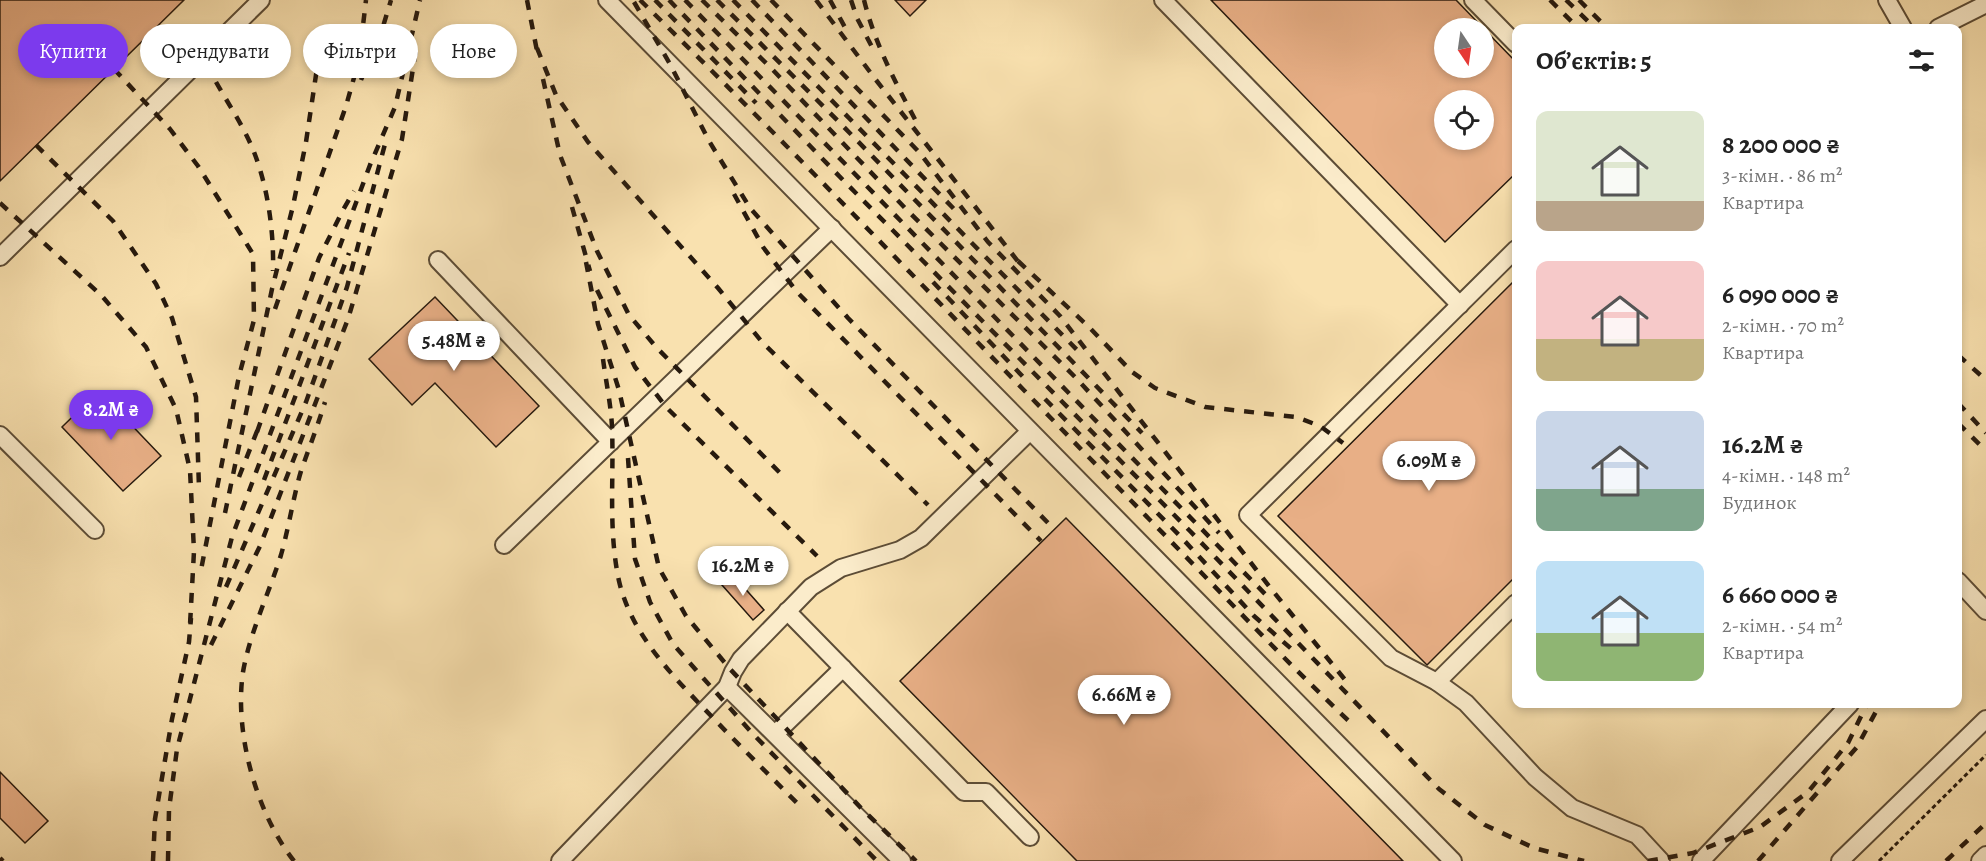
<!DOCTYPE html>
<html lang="uk">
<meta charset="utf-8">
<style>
body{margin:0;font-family:Alegreya,serif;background:#f2f2f2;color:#222;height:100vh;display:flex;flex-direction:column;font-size:22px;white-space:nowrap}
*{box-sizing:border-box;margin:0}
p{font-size:20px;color:#767676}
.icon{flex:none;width:33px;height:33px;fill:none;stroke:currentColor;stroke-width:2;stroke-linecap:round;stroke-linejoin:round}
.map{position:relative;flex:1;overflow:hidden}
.side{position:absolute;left:1512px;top:24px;width:450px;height:684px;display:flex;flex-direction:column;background:#fff;border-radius:12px;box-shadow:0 3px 9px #0003}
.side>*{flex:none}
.hud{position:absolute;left:18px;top:24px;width:570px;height:54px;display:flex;gap:12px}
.needle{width:39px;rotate:167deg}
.controls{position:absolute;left:1434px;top:18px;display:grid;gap:12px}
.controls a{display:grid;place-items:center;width:60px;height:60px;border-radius:50%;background:#fff;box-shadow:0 3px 9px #0003;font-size:30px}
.price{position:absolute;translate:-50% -51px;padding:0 14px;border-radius:21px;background:#fff;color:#222;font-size:20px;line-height:39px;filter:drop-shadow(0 2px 3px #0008)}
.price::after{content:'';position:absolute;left:50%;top:36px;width:18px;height:14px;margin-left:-9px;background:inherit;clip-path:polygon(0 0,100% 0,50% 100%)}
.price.selected{background:#7c3aed;color:#fff}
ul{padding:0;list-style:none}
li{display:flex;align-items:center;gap:18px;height:150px;padding:0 24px}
li span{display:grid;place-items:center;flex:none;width:168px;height:120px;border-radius:12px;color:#555}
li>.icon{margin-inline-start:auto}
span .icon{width:72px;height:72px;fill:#fffc;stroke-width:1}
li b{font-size:26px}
h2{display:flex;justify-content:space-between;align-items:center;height:72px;padding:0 24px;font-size:26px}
.pill{padding:0 21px;border-radius:27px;background:#fff;box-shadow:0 3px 9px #0003;font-size:21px;line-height:54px}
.pill.selected{background:#7c3aed;color:#fff}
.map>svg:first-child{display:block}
.building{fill:#e8af86;stroke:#271a0e;stroke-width:1.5;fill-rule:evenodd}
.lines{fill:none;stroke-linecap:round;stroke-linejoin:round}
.minor-casing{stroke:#5c4c36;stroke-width:20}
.path{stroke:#271a0e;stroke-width:3;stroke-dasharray:4.5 3;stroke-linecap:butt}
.minor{stroke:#fbeccb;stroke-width:16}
.rail{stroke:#271a0e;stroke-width:4.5;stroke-dasharray:10 10;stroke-linecap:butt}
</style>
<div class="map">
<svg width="1986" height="861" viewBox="0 0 1986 861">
<rect width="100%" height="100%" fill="#f9e1af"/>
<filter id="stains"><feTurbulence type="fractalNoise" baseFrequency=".00333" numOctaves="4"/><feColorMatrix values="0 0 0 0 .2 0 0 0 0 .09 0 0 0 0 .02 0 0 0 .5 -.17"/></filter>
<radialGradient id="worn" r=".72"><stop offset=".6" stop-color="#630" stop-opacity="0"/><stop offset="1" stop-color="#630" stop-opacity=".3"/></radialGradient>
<g class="building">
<polygon points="0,0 184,0 0,181"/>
<polygon points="895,0 926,0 910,16"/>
<path d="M1211,0H1456L1516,62V173L1445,242ZM1444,28H1484V68H1444ZM1444,100H1484V140H1444Z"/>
<polygon points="1516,279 1516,576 1427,665 1278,516"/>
<polygon points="435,297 539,406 496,447 435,383 412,405 369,359"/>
<polygon points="99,391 161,456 123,491 62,427"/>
<polygon points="1066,518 1403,861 1077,861 900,681"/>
<polygon points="733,575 764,610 753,620 722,585"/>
<polygon points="0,772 48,821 25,843 0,818"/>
</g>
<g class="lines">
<defs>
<g id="minor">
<polyline points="607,0 1453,861"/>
<polyline points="1163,0 1460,305"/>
<polyline points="1473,0 1516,44"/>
<polyline points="1887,0 1903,28"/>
<polyline points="1938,28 1986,4"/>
<polyline points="1516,249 1248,515 1391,658 1437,682 1466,703 1535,777 1572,808 1637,835 1661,861"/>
<polyline points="0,257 261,0"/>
<polyline points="438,260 611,442"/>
<polyline points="0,435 95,530"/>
<polyline points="504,545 832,228"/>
<polyline points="1958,581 1986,611"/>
<polyline points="787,611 964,792 986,792 1030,837"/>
<polyline points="1437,682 1516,603"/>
<polyline points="727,687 902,861"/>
<polyline points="775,734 843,668"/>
<polyline points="560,861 727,687 733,672 741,659 811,587 841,568 900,550 921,538 1030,431"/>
<polyline points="1701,861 1850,704"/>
<polyline points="1840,861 1986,719"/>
<polyline points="1980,861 1986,855"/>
</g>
</defs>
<use href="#minor" class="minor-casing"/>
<polyline class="path" points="1879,861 1986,755"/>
<use href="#minor" class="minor"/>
<g class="rail">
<polyline points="527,0 538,56"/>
<path d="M640,0C813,169 979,345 1148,518C1216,587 1282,658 1353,725"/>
<polyline points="655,0 756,103"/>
<polyline points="669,0 842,179 1190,531 1439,789 1485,825 1534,848 1584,861"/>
<polyline points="685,0 1268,597"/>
<polyline points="702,0 772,69 905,208 1076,378 1219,533"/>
<polyline points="717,0 841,124 1142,433"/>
<polyline points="733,0 1082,355"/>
<polyline points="752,0 954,209"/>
<polyline points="771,0 919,152 988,242 1060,316 1272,590 1346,681"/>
<polyline points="816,0 876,80 1020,264"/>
<polyline points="830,0 847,31"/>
<polyline points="851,0 857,18 872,47"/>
<path d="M864,0C875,44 896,84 917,123"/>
<polyline points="1550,0 1578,28"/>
<polyline points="1566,0 1595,28"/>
<polyline points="1579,0 1607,28"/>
<polyline points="634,2 670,64 709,141 750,208 848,318 1052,527"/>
<polyline points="537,48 556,95 588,142 718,288 762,342 928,505"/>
<polyline points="114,69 170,129 198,166 253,254 254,320 239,376 200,575"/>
<polyline points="543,79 560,155 597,251 629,315 656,347 784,477"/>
<polyline points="361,80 382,30 391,0"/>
<path d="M216,82C229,105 244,127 254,152C268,188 274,232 273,271"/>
<polyline points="36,145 113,221 156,284 172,318 196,397 199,488"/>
<polyline points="734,194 763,247 797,292 1041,541"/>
<polyline points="0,203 101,295 146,347 176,409 190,470 194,551 190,625"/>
<polyline points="572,207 590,271"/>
<polyline points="1018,261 1089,327 1132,372 1155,388 1205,407 1296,417 1320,426 1343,443"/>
<polyline points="586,262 598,324 619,390 659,568 686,616 730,669 861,808 916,861"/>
<polyline points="933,282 1026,380"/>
<polyline points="597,290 635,367 667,408 817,556"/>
<polyline points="275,309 346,106 359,60 366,0"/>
<polyline points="1958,355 1986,380"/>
<path d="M603,359C606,382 611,405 612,427C614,479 608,530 619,581C632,637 676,679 714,719C741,747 769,775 797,803"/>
<polyline points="1045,399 1180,536 1254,616 1296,653"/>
<polyline points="1958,403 1986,433"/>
<polyline points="1958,423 1986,451"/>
<polyline points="257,432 319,258 343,210 354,191"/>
<polyline points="628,458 635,559 650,602 673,644 752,733 877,861"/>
<polyline points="239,477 259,426"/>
<polyline points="264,480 349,253"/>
<polyline points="225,513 272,289 293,206 306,142 320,48"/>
<polyline points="226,587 306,402 347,287 385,144"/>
<polyline points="211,645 260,546 348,319 402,139 416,49"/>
<polyline points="0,858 3,861"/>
<polyline points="153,861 155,819 172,719 189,642 191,618"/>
<polyline points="168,861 169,809 177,749 232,537 370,165 395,107 420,0"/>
<path d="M294,861C256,813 234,732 243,672C250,632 269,593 281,555C289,527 293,498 301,471C309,448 318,425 325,402"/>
<polyline points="1648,861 1693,853 1760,827 1808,792 1848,743 1867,704"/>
<polyline points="1758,861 1857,747 1880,704"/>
<polyline points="1946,861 1986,823"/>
</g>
</g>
<rect width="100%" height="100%" filter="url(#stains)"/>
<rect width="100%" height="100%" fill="url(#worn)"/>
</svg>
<div class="controls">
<a><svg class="needle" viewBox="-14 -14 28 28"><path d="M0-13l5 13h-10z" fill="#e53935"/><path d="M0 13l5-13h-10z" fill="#767676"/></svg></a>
<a><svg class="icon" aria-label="locate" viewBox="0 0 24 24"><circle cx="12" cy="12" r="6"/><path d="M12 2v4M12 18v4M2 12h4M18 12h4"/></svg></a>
</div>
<b class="price" style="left:454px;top:372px">5.48M ₴</b>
<b class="price selected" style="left:111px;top:441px">8.2M ₴</b>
<b class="price" style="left:1429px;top:492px">6.09M ₴</b>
<b class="price" style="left:743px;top:597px">16.2M ₴</b>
<b class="price" style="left:1124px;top:726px">6.66M ₴</b>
<div class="hud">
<a class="pill selected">Купити</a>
<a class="pill">Орендувати</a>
<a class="pill">Фільтри</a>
<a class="pill">Нове</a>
</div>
<section class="side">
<h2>Об’єктів: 5<svg class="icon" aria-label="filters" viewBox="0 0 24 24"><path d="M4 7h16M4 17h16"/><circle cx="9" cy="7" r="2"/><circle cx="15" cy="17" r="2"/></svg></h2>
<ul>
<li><span style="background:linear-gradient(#dfe7d0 75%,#b9a48a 0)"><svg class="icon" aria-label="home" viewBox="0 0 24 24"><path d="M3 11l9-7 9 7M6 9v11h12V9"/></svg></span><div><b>8 200 000 ₴</b><p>3-кімн. · 86 m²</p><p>Квартира</p></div></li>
<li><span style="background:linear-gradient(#f6c9c9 65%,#c2b280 0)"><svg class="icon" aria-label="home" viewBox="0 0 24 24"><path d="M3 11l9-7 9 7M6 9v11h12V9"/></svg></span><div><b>6 090 000 ₴</b><p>2-кімн. · 70 m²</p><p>Квартира</p></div></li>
<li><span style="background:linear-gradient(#c9d6e8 65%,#7fa58c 0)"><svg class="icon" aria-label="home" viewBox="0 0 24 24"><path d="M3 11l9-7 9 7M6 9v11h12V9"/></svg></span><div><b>16.2M ₴</b><p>4-кімн. · 148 m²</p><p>Будинок</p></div></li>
<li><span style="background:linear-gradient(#bfe0f5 60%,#8fb573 0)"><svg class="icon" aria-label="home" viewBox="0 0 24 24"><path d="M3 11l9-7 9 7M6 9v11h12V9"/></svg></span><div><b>6 660 000 ₴</b><p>2-кімн. · 54 m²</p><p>Квартира</p></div></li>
</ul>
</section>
</div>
